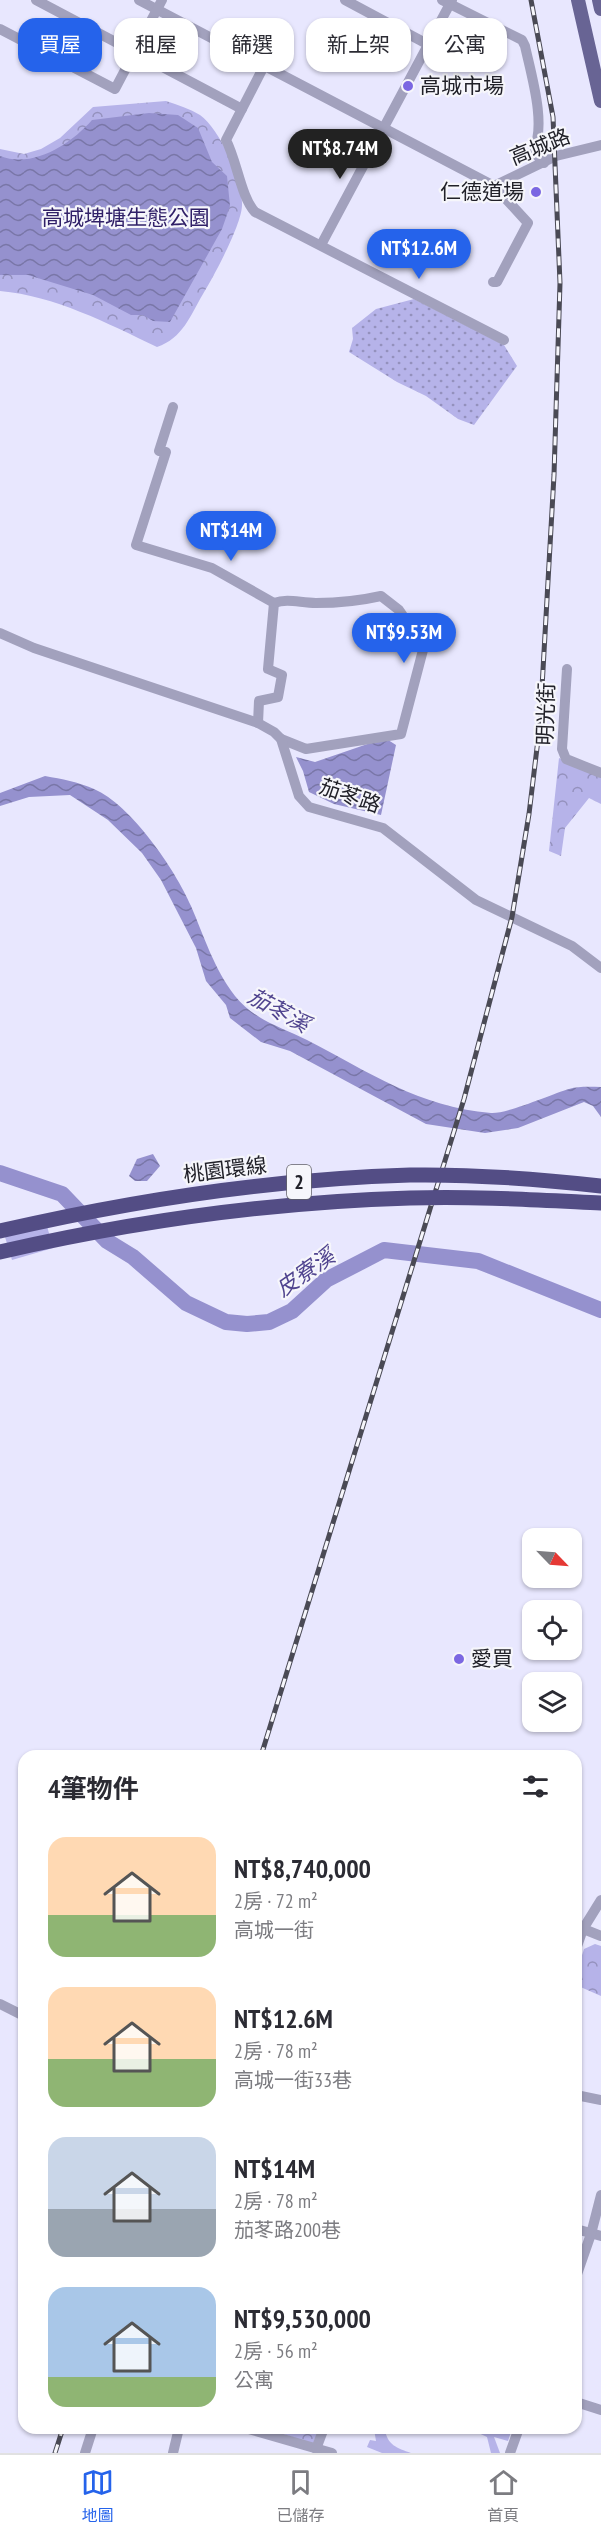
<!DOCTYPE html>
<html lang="zh-TW">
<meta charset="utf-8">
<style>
body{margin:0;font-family:"PT Sans Narrow","Noto Sans TC",sans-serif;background:#f7f7f7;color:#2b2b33;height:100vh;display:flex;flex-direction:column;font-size:22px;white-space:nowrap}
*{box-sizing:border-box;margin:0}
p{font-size:20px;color:#7c7c81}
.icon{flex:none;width:33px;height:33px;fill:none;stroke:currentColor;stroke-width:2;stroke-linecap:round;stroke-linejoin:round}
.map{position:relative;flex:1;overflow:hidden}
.details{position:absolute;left:18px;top:1750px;width:564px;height:684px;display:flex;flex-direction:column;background:#fff;border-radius:18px;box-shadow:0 2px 4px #0004}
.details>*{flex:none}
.hud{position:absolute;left:18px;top:18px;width:566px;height:54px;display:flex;gap:12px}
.needle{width:39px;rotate:115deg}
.tools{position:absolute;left:522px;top:1528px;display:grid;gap:12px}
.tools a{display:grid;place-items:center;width:60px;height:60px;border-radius:12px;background:#fff;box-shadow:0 2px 4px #0004;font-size:30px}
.price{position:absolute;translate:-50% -51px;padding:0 14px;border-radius:21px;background:#2563eb;color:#fff;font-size:20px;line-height:39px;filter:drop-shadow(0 2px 3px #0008)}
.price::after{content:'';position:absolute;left:50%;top:36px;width:18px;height:14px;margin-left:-9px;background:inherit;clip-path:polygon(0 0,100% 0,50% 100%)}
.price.on{background:#222;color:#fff}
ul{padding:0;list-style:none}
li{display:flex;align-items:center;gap:18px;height:150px;padding:0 30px}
li span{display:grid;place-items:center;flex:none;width:168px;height:120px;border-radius:18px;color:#555}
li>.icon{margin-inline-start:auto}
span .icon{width:72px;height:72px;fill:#fffc;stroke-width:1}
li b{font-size:26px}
h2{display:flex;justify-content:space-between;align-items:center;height:72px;padding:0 30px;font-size:26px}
.pill{padding:0 21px;border-radius:18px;background:#fff;box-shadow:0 2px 4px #0004;font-size:21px;line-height:54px}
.pill.on{background:#2563eb;color:#fff}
.tabs{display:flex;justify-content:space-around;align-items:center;height:84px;border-top:2px solid #e1e1e2;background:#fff;font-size:16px;color:#7c7c81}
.tabs a{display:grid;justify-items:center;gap:3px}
.tabs .on{color:#2563eb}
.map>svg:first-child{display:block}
.forest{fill:url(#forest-crowns)}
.garden{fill:url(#garden-dots)}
.pitch{fill:#b6b3e9}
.water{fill:url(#water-waves)}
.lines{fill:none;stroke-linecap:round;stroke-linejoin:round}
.river{stroke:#9591ce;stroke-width:16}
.minor{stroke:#a2a1bd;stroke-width:10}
.major{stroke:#686494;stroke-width:14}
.rail-casing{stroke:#4a4a55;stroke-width:5}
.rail{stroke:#f6f6fb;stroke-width:3;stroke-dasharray:9;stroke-linecap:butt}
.highway-bridge{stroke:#534d85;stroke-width:15}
.poi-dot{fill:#7b67e2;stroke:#f6f6fb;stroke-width:2}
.labels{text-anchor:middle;stroke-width:4.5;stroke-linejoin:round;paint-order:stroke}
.shield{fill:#f6f6fb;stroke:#616168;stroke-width:1.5}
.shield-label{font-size:20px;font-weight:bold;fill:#212129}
.poi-label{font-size:21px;fill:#212129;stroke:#f6f6fb;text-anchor:start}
.street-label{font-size:21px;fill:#212129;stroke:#f6f6fb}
.park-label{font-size:21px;fill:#302068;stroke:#f6f6fb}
.water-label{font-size:22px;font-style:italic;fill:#50448f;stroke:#f6f6fb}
</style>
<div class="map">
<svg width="601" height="2453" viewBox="0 0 601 2453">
<defs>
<pattern id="forest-crowns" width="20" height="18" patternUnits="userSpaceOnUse" patternTransform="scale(1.5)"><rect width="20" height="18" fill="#b6b3e9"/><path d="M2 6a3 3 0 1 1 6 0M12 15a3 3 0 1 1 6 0" fill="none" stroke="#9491bd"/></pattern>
<pattern id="garden-dots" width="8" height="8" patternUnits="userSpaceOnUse" patternTransform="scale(1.5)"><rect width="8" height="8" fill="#b6b3e9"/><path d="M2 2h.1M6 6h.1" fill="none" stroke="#9491bd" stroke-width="1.8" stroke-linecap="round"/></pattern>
<pattern id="water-waves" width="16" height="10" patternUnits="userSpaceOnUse" patternTransform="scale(1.5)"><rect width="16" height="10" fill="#9591ce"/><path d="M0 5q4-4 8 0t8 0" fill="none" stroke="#7976a7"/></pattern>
</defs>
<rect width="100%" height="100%" fill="#e8e7fe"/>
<g class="forest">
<path d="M166,101C178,105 190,109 200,115C220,129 243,181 242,205C242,224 214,276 203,294C190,316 183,338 157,347C107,323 55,296 0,291V149L24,154L41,149L60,138L93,107Z"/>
<polygon points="559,758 601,778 601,804 589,798 565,828 561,856 549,851"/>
<polygon points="595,1944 601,1946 601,1996 576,1985 576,1974 584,1949"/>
<polygon points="275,2429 319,2429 313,2444 274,2431"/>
</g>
<polygon class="garden" points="414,299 504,345 517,366 474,425 458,419 426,396 397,382 349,352 353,339 352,328 376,309"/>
<g class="pitch">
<polygon points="44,1215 53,1248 12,1260 2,1227"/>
<path d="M374,2429H385C387,2445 397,2448 411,2453H382L367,2447L370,2440L376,2441Z"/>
<polygon points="470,2429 502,2429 511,2432 508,2441 494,2437 500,2453 491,2453 487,2437"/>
</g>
<g class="water">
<path d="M149,113L178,115L198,128L212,162L227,176L230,206L222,229L170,322L153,321L143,315H131L93,295L28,275H0V156C33,169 71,144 92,120Z"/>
<polygon points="385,738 396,745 381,815 334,804 309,792 303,771 296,757 315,762"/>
<path d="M45,776C62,779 78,782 94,789C131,805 175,869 191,906C204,936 214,969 235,996C254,1020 281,1027 307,1040C369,1072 419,1107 491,1113C507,1114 552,1094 569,1089C579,1086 591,1087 601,1087V1117L593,1106L584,1102L518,1128L485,1133L426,1124L290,1051L261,1042L230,1018L226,1005L206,981L196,948L161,880L142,853L108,820L70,795L29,797L0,806V793Z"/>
<polygon points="153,1154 160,1166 147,1181 135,1181 129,1176 137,1159"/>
</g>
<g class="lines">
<polyline class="river" points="0,1173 62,1194 107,1241 133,1257 186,1303 226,1322 247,1324 269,1322 292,1311 326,1280 384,1250 478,1261 601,1310"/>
<g class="minor">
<polyline points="36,0 242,109"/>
<polyline points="139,0 494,186 556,156 601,145"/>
<polyline points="345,0 429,45"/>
<path d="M442,0L522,40L525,46C531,74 547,126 533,151L544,163"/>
<polyline points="0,29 115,89 162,0"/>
<path d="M264,66L226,140C237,161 241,197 255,212L504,340"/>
<polyline points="321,245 452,0"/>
<polyline points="493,282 497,282 528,223 494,186"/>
<polyline points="173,407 159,451 166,452 136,545 212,568 274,603 268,669 282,675 278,697 259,701 258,723"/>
<path d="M274,603C288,598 300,603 316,603C339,603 359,601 381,596L399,610L416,635L423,650L401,734L306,749L281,739"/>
<polyline points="0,633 34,648 258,723 274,732 281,739 299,796 309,807 383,828 476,900 572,946 601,968"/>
<polyline points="567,669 562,749 566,759 601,773"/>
<polyline points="576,1926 601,1936"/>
<polyline points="576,1949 583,1929 601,1900"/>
<polyline points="0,2004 24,2016"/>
<polyline points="576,2095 601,2100"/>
<polyline points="576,2229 601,2236"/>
<polyline points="576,2277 591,2234 601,2195"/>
<polyline points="576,2402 601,2410"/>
<polyline points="245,2428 332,2453"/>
<polyline points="316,2449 324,2428"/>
<polyline points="85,2453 93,2428"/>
<polyline points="173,2453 179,2428"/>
<polyline points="510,2453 519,2428"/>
</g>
<g class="major">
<polyline points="578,0 601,101"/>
<polyline points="599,0 601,9"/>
</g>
<defs>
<g id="rail">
<polyline points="261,1756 464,1099 512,917 529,814 540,723 554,475 560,283 553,117 531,0"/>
<polyline points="55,2453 63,2428"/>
</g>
</defs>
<use href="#rail" class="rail-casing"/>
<use href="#rail" class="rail"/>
<g class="highway-bridge">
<path d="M0,1231C134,1200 272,1179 410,1175C474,1174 538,1179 601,1186"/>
<path d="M0,1252C135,1221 271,1202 410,1198C473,1196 538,1200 601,1203"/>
</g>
</g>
<g class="poi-dot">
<circle cx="408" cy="86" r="6"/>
<circle cx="536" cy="192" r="6"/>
<circle cx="459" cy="1659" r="6"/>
</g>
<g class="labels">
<rect class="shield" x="287" y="1165" width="24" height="34" rx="4.5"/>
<g class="shield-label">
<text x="299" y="1189">2</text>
</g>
<g class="poi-label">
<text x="420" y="93">高城市場</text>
<text x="524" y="199" text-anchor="end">仁德道場</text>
<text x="471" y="1666">愛買</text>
</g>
<g class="street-label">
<text transform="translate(540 147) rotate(-22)" y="7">高城路</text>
<text transform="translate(546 714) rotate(-88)" y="7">明光街</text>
<text transform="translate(350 796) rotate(19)" y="7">茄苳路</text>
<text transform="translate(225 1170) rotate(-7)" y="7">桃園環線</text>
</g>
<g class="park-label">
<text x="126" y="225">高城埤塘生態公園</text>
</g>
<g class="water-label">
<text transform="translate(279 1010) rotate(29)" y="8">茄苳溪</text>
<text transform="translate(305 1272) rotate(-35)" y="8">皮寮溪</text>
</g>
</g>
</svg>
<div class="tools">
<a><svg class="needle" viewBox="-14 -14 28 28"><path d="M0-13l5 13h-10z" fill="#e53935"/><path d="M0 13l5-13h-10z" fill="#7c7c81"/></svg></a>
<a><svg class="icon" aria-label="locate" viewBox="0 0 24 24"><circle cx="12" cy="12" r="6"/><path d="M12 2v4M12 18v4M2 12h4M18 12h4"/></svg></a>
<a><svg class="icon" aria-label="layers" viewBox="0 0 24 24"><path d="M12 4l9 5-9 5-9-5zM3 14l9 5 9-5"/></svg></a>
</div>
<b class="price on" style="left:340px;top:180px">NT$8.74M</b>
<b class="price" style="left:419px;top:280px">NT$12.6M</b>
<b class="price" style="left:231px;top:562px">NT$14M</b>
<b class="price" style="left:404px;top:664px">NT$9.53M</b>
<div class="hud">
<a class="pill on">買屋</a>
<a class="pill">租屋</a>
<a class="pill">篩選</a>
<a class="pill">新上架</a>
<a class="pill">公寓</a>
</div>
<section class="details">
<h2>4筆物件<svg class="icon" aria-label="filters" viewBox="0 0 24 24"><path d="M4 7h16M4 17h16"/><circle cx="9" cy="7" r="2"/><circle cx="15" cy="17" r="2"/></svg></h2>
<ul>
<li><span style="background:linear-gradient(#ffd9b3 65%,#8fb573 0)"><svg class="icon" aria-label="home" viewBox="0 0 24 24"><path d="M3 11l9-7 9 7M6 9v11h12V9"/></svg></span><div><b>NT$8,740,000</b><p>2房 · 72 m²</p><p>高城一街</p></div></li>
<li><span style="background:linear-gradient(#ffd9b3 60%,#8fb573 0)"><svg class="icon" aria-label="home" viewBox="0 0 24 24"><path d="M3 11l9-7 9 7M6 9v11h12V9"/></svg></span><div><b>NT$12.6M</b><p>2房 · 78 m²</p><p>高城一街33巷</p></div></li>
<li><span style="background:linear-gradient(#c9d6e8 60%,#9aa5b1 0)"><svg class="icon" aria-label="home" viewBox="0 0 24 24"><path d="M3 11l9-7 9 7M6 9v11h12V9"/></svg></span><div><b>NT$14M</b><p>2房 · 78 m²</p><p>茄苳路200巷</p></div></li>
<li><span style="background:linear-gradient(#a9c7e8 75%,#8fb573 0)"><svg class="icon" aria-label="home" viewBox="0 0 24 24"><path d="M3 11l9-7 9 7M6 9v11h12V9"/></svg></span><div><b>NT$9,530,000</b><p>2房 · 56 m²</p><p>公寓</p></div></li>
</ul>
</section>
</div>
<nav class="tabs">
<a class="on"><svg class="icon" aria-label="map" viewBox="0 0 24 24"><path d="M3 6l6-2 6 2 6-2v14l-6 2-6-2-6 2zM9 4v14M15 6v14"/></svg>地圖</a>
<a><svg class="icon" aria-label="saved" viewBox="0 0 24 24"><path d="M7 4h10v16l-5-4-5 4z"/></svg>已儲存</a>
<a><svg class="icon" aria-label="home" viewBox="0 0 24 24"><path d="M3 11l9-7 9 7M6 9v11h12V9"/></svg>首頁</a>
</nav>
